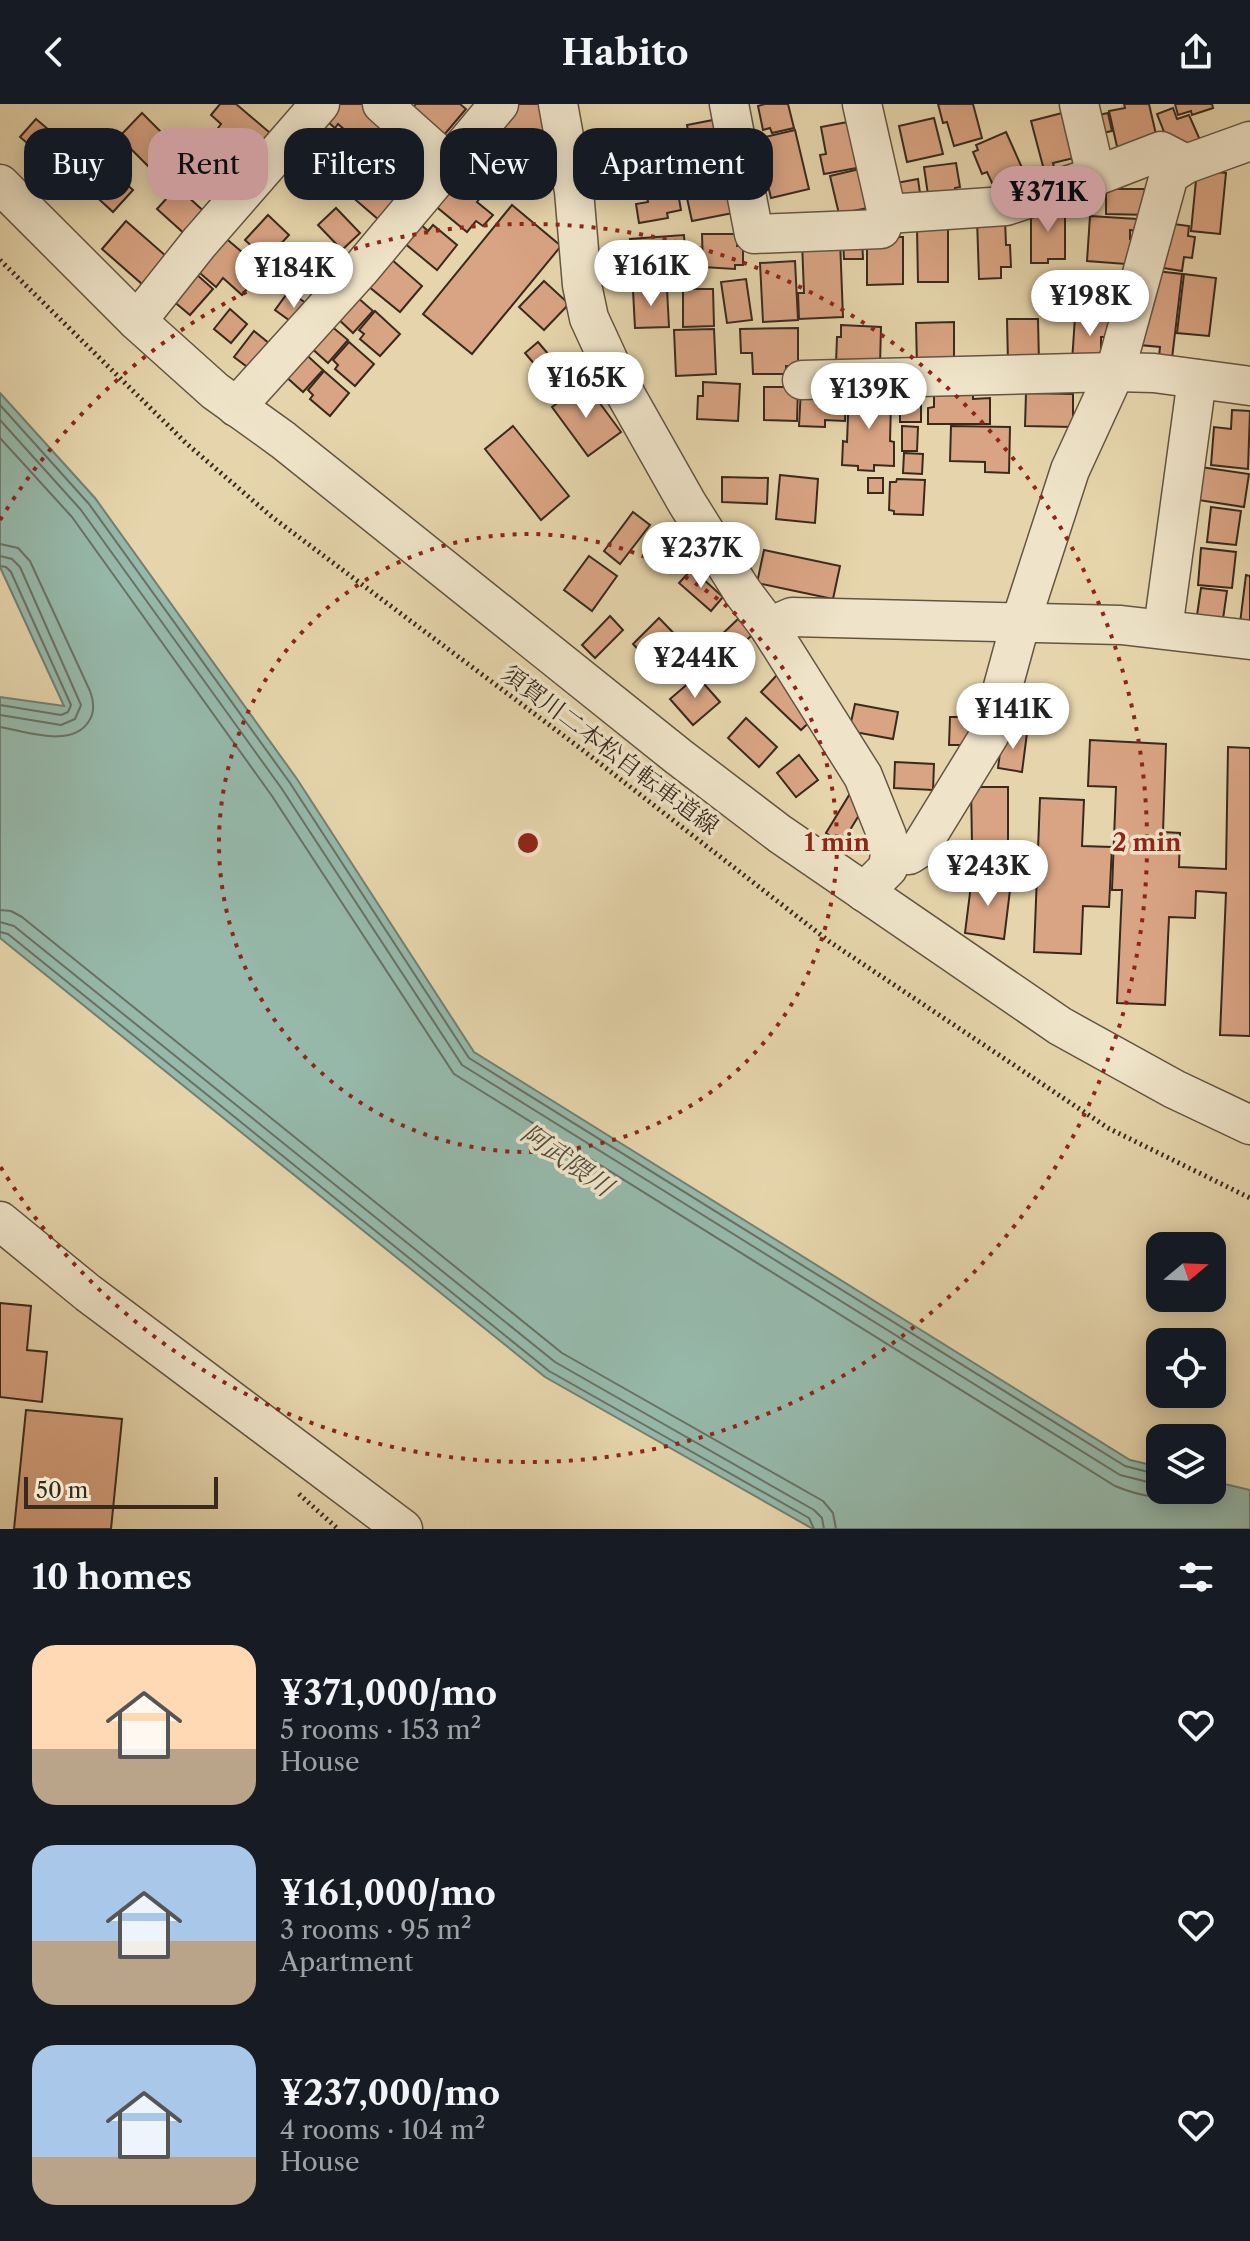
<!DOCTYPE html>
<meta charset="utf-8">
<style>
body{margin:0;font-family:"Libre Caslon Text","Noto Serif JP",serif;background:#242831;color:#f1f3f6;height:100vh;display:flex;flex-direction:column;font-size:30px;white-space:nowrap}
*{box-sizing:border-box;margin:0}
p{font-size:26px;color:#9ea1a6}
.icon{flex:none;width:44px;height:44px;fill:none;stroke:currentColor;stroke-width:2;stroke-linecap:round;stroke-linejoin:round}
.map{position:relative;height:1425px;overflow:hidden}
.details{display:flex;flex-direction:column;background:#171b24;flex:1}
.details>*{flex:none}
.top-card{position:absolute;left:24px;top:24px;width:800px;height:72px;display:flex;gap:16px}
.needle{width:52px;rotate:71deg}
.controls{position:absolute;left:1146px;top:1128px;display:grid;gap:16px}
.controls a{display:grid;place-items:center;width:80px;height:80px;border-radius:16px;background:#171b24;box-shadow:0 4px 20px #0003;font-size:40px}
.scale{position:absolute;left:24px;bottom:20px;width:194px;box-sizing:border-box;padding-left:8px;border:4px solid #392a1e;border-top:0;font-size:22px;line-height:28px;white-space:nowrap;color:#392a1e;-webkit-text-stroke:6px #efe4c9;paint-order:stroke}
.price{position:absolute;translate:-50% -68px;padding:0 18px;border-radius:28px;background:#fff;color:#222;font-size:26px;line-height:52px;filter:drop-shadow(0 2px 4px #0008)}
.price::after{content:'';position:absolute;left:50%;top:48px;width:24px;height:18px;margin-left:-12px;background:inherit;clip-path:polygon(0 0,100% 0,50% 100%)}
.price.on{background:#c59692;color:#111}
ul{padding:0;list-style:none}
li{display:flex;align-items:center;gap:24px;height:200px;padding:0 32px}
li span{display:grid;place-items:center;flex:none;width:224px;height:160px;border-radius:24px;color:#555}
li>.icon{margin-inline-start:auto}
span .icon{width:96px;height:96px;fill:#fffc;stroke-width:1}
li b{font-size:34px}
h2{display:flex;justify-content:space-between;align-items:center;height:96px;padding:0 32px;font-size:34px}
.tag{padding:0 28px;border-radius:24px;background:#171b24;box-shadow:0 4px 20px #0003;font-size:28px;line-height:72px}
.tag.on{background:#c59692;color:#111}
header{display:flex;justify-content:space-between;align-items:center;height:104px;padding:0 32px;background:#171b24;font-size:36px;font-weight:800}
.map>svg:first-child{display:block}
.water{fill:#96b9ab;stroke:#718073;stroke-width:2}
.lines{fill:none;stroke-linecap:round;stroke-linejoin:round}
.shore{stroke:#687264;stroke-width:2}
.building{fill:#d9a483;stroke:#392a1e;stroke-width:2}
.minor-casing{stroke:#645542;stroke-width:41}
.path{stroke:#392a1e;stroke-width:5;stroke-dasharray:2 4;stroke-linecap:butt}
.minor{stroke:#efe4c9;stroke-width:38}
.ring{fill:none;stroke:#8f2418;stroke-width:4;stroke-dasharray:4 8}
.labels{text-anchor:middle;stroke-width:7;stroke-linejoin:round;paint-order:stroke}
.street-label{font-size:24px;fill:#392a1e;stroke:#efe4c9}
.water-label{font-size:26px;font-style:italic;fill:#504e41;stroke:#efe4c9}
.centre{fill:#8f2418;stroke:#efe4c9;stroke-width:4}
.ring-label{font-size:24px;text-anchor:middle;font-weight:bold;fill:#8f2418;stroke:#efe4c9;stroke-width:7;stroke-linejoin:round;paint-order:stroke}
</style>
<header><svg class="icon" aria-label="back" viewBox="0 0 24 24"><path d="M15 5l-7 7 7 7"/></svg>Habito<svg class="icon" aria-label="share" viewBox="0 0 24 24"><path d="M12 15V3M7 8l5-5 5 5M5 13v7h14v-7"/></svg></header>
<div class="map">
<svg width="1250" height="1425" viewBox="0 0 1250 1425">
<rect width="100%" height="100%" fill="#e6d5ac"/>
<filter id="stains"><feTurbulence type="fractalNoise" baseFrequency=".0025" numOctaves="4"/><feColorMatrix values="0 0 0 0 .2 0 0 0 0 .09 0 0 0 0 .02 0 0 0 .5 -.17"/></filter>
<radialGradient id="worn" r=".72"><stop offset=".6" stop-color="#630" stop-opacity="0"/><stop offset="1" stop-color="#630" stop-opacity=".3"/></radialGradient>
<polygon class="water" points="0,289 95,394 297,675 474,948 1130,1356 1160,1363 1160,1386 1212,1386 1212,1377 1250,1386 1250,1425 813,1425 545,1273 0,834 0,593 64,602 0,463"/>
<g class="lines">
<g class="shore">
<polyline points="0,301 89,400 290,679 469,954 1125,1362 1160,1371"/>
<polyline points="0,316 81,406 282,685 462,961 1120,1371 1160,1381"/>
<path d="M0,334L72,413L272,692L454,970L1115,1382C1135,1390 1158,1398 1178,1386"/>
<path d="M0,440L18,444L30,457L90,587C94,598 95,608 89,617C72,645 25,627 0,623"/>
<polyline points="0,452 12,455 20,463 81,601 75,615 61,621 0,611"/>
<polyline points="0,462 6,463 11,468 71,601 68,608 61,611 0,601"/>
<polyline points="0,806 11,807 22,813 562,1249 823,1397 833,1409 836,1425"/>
<polyline points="0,818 14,822 555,1258 814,1406 822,1414 824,1425"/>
<polyline points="0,828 8,830 549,1267 809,1414 814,1425"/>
</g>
</g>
<g class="building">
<polygon points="220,0 236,0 276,34 257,56 218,24 221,20 211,11"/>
<polygon points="335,0 362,0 389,24 369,47 338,20 335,24 323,14"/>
<polygon points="416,0 460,0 466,5 444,31 412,4"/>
<polygon points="510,0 540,0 553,50 540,65 495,25"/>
<polygon points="765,0 788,0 794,24 772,29 770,24 763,26 758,2"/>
<polygon points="938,0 973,0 982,34 954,42 947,18 943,19"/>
<polygon points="1124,0 1149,0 1158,39 1118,47 1109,7 1125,4"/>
<polygon points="1175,0 1212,0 1213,4 1192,11 1191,7 1178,11"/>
<polygon points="1173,4 1177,15 1189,11 1200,36 1181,44 1177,34 1168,38 1157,10"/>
<polygon points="1070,7 1082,52 1053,59 1054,63 1044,66 1031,17"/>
<polygon points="142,9 176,43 153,67 119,33"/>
<polygon points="1108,9 1112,27 1098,30 1094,12"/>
<polygon points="934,14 943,50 907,58 899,22"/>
<polygon points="36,15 62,37 46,55 20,33"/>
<polygon points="713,16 722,60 695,65 687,21"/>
<polygon points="853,17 862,63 824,70 820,51 826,50 821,23"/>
<polygon points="314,25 323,32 328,25 339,33 309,71 290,55"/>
<polygon points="795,26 809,85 771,94 764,65 756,67 748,37"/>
<polygon points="391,27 431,62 408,89 389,73 393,68 372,49"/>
<polygon points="667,27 681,106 667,109 668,114 639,119 636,100 648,98 644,74 621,78 617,53 634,50 632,42 646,40 645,30"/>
<polygon points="1006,28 1023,66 992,79 987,68 982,70 973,48 978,46 976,41"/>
<polygon points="344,35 363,50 334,85 316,70"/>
<polygon points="496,36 528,63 509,85 477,58"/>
<polygon points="211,39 239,68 217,91 188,61"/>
<polygon points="99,55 133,86 113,108 79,77"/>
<polygon points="956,59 960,83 955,84 957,102 930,105 924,63"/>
<polygon points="868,63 877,102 839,110 830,72"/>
<polygon points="360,65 396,96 379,116 343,85"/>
<polygon points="1197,66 1226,69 1220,130 1191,127"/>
<polygon points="732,75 738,108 692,117 685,85"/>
<polygon points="918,75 922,103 900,107 896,79"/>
<polygon points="460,76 481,93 477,98 493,111 483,122 476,117 467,128 433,100 449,80 454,84"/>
<polygon points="177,83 207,110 187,132 157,105"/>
<polygon points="1106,85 1150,85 1151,111 1106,110"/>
<polygon points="512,101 561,142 472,250 423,210"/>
<polygon points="1043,103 1065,103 1065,155 1048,155 1048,159 1031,159 1031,107"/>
<polygon points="336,104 360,129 342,146 318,121"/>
<polygon points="268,111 289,131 266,156 245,136"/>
<polygon points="1090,112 1137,115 1136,127 1130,126 1130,135 1141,136 1139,161 1087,157"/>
<polygon points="977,115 1005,115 1006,141 1010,141 1011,163 1001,163 1001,174 979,175"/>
<polygon points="126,117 166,152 142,180 102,145"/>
<polygon points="418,118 428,127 433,121 457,141 437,166 403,138"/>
<polygon points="1166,119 1189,122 1188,132 1195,133 1192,154 1184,153 1182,167 1157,163"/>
<polygon points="948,122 948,178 918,178 917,123"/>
<polygon points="702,130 737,130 737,142 743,142 743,161 735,161 735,165 703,163"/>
<polygon points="222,131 263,166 242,191 223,174 216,183 194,164"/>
<polygon points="684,131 686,165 647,167 647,162 628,163 627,143 631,143 630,135"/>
<polygon points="867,133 903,133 903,180 867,181"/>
<polygon points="862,134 863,155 844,155 843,135"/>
<polygon points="840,136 843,213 799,215 798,189 804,189 802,138"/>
<polygon points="319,149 345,170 328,192 302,172"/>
<polygon points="391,155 422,182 400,208 368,182"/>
<polygon points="795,157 798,216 763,218 760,159"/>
<polygon points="1156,167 1182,170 1171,263 1158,262 1160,243 1140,241"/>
<polygon points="195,169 213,185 190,211 172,196"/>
<polygon points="1184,170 1216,174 1209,232 1177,229"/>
<polygon points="746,175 752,216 727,219 721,178"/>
<polygon points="544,177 569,200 544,226 519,203"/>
<polygon points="667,185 669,223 635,224 633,186"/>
<polygon points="683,185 713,185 714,222 683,223"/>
<polygon points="349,186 373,207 353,229 334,211"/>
<polygon points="289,187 314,205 300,224 275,206"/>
<polygon points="230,205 247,220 231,239 214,225"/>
<polygon points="375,207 400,230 380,252 360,235 364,230 359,226"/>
<polygon points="1111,212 1111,233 1101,233 1101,257 1072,258 1075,213"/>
<polygon points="1007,215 1038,215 1039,259 1008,259"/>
<polygon points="324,216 348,236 328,259 308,241"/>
<polygon points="954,218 954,262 917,262 916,219"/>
<polygon points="841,221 881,223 880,261 836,259 837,233 841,233"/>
<polygon points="798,224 798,262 786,262 786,270 753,270 752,249 741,249 740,225"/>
<polygon points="714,225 716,270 676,272 674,226"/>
<polygon points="254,227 270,240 250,265 234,253"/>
<polygon points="349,238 374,260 355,282 335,265 338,261 333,256"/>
<polygon points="538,238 560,264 547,275 525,249"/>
<polygon points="299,244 323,266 303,288 284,271"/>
<polygon points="324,267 349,289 330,312 310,295 313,291 308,286"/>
<polygon points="703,278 740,280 738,317 697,315 698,292 703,292"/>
<polygon points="585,279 621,328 588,352 552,303"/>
<polygon points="764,283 798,283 797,317 764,316"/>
<polygon points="801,285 846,287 845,317 825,316 825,323 799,322"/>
<polygon points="849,287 896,289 896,301 891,300 890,337 894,338 894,362 874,361 874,367 858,366 858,362 842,361 843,337 847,338"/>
<polygon points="1026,289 1073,290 1073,323 1025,322"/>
<polygon points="934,290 973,290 973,295 990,294 990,320 928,320 928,304 934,303"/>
<rect x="900" y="300" width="21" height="18"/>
<polygon points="1232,306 1250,307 1248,365 1211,361 1214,323 1231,325"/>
<polygon points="513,322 569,392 541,416 485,345"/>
<polygon points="902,322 918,323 917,347 902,347"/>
<polygon points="951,322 1010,323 1009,369 985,368 985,358 950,357"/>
<polygon points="904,349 923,350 922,370 903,369"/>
<polygon points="1194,362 1249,370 1244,403 1198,396"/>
<polygon points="780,371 818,375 815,419 776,415"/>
<polygon points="722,373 768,374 767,400 722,398"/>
<rect x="868" y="374" width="15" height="15"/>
<polygon points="897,375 925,376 923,411 894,410 894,407 889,406 890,378 896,378"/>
<polygon points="1211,403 1241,407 1236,441 1207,438"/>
<polygon points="633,408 650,421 620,460 604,447"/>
<polygon points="672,420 695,440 670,469 647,449"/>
<polygon points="1201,444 1236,448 1232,484 1198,481"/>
<polygon points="764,446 840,462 833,495 757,479"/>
<polygon points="589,452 617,472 592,507 564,486"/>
<polygon points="692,465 723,493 711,507 679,479"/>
<polygon points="1246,471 1250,472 1250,520 1240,519"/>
<polygon points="1201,484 1227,487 1222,522 1196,518"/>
<polygon points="610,512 623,526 595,554 582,541"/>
<polygon points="659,514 688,544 661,570 633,540"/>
<polygon points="738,515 753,530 729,553 714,538"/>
<polygon points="777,571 817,611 801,626 761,588"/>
<polygon points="697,572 720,598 693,621 670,595"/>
<polygon points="855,600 898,608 893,635 849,627"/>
<polygon points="950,613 978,613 978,641 949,641"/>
<polygon points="746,614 777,643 759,663 728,634"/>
<polygon points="1003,626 1027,629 1022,668 998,664"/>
<polygon points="1090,636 1166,640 1163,728 1180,729 1179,763 1226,765 1228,643 1250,644 1250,932 1220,931 1226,789 1196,787 1195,814 1169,813 1165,901 1117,899 1122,786 1112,786 1116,683 1088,682"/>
<polygon points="799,651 818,676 796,693 777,669"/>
<polygon points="895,658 934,660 933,686 894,684"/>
<polygon points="971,683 1008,683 1008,741 972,741"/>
<polygon points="851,688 867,698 842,739 826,729"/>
<polygon points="1040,694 1084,696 1082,742 1112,743 1109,803 1083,802 1081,850 1034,848"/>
<polygon points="972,773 1011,778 1004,835 965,829"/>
<polygon points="0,1199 31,1202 27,1246 47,1248 42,1298 0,1293"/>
<polygon points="26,1306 122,1315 111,1425 14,1425"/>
</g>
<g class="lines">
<defs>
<g id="minor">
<polyline points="382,0 449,60"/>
<polyline points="558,0 574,87 582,181 589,214 618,277 687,399 742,487 769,523 863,672 887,732 890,749 888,764 864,788"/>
<polyline points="729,0 754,130 881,125 887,110"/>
<polyline points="862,0 887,110 1006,102 1096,72 1161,47 1186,60"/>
<polyline points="1079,0 1096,72"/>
<polyline points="0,80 137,217 215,287 283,336 679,653 780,730 1060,922 1174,985 1250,1021"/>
<polyline points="137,217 199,139 320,0"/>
<polyline points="802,276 1115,268 1154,269 1250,282"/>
<polyline points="236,303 360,166 499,0"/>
<polyline points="769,523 792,513 1121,521 1250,536"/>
<polyline points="1163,525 1197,275"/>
<polyline points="890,749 909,751 920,744 990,630 1021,517 1070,366 1115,268 1169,71 1186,60 1250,37"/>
<polyline points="0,1117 88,1189 403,1425"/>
</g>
</defs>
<use href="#minor" class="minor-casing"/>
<g class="path">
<polyline points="0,156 187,340 272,413 580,644 830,838 1108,1024 1250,1094"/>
<polyline points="299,1390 338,1425"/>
</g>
<use href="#minor" class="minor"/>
</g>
<g class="ring">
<circle cx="528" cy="739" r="309"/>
<path d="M0 416A619 619 0 1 1 0 1062"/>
</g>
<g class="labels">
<g class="street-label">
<text transform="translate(610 646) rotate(37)" y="8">須賀川二本松自転車道線</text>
</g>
<g class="water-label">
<text transform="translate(567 1056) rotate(35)" y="9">阿武隈川</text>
</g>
</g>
<circle cx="528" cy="739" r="12" class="centre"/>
<g class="ring-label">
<text x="837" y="747">1 min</text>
<text x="1147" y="747">2 min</text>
</g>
<rect width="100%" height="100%" filter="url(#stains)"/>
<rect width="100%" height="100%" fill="url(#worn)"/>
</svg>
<div class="controls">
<a><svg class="needle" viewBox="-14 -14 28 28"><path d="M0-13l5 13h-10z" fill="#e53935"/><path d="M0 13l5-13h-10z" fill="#9ea1a6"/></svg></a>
<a><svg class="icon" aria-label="locate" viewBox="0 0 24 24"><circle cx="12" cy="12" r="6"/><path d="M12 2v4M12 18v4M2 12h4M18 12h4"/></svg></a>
<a><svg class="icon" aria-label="layers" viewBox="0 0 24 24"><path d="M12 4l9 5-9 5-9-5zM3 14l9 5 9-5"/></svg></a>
</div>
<div class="scale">50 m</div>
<b class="price on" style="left:1048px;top:130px">¥371K</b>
<b class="price" style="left:651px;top:204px">¥161K</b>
<b class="price" style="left:294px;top:206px">¥184K</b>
<b class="price" style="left:1090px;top:234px">¥198K</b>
<b class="price" style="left:586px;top:316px">¥165K</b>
<b class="price" style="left:869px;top:327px">¥139K</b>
<b class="price" style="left:701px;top:486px">¥237K</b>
<b class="price" style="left:695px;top:596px">¥244K</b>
<b class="price" style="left:1013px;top:647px">¥141K</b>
<b class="price" style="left:988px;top:804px">¥243K</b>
<div class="top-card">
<a class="tag">Buy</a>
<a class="tag on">Rent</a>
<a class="tag">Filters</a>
<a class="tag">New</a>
<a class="tag">Apartment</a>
</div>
</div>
<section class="details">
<h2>10 homes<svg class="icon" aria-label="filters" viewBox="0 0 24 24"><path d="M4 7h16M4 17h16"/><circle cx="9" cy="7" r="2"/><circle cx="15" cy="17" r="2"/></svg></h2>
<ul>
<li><span style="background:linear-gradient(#ffd9b3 65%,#b9a48a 0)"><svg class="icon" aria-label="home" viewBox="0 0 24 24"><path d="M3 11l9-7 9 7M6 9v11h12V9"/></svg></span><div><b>¥371,000/mo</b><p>5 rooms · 153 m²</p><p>House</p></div><svg class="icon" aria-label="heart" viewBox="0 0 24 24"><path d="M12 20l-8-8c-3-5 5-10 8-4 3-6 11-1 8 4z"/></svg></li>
<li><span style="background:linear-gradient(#a9c7e8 60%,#b9a48a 0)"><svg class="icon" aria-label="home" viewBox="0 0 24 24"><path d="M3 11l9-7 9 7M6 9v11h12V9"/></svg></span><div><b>¥161,000/mo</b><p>3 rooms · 95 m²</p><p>Apartment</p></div><svg class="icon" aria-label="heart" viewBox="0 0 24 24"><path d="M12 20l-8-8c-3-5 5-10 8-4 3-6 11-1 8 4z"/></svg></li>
<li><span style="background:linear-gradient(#a9c7e8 70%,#b9a48a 0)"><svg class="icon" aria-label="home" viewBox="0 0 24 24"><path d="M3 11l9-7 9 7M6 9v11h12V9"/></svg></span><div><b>¥237,000/mo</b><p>4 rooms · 104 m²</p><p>House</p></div><svg class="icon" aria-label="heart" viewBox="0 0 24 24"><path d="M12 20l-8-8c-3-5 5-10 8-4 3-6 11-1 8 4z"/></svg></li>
</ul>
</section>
